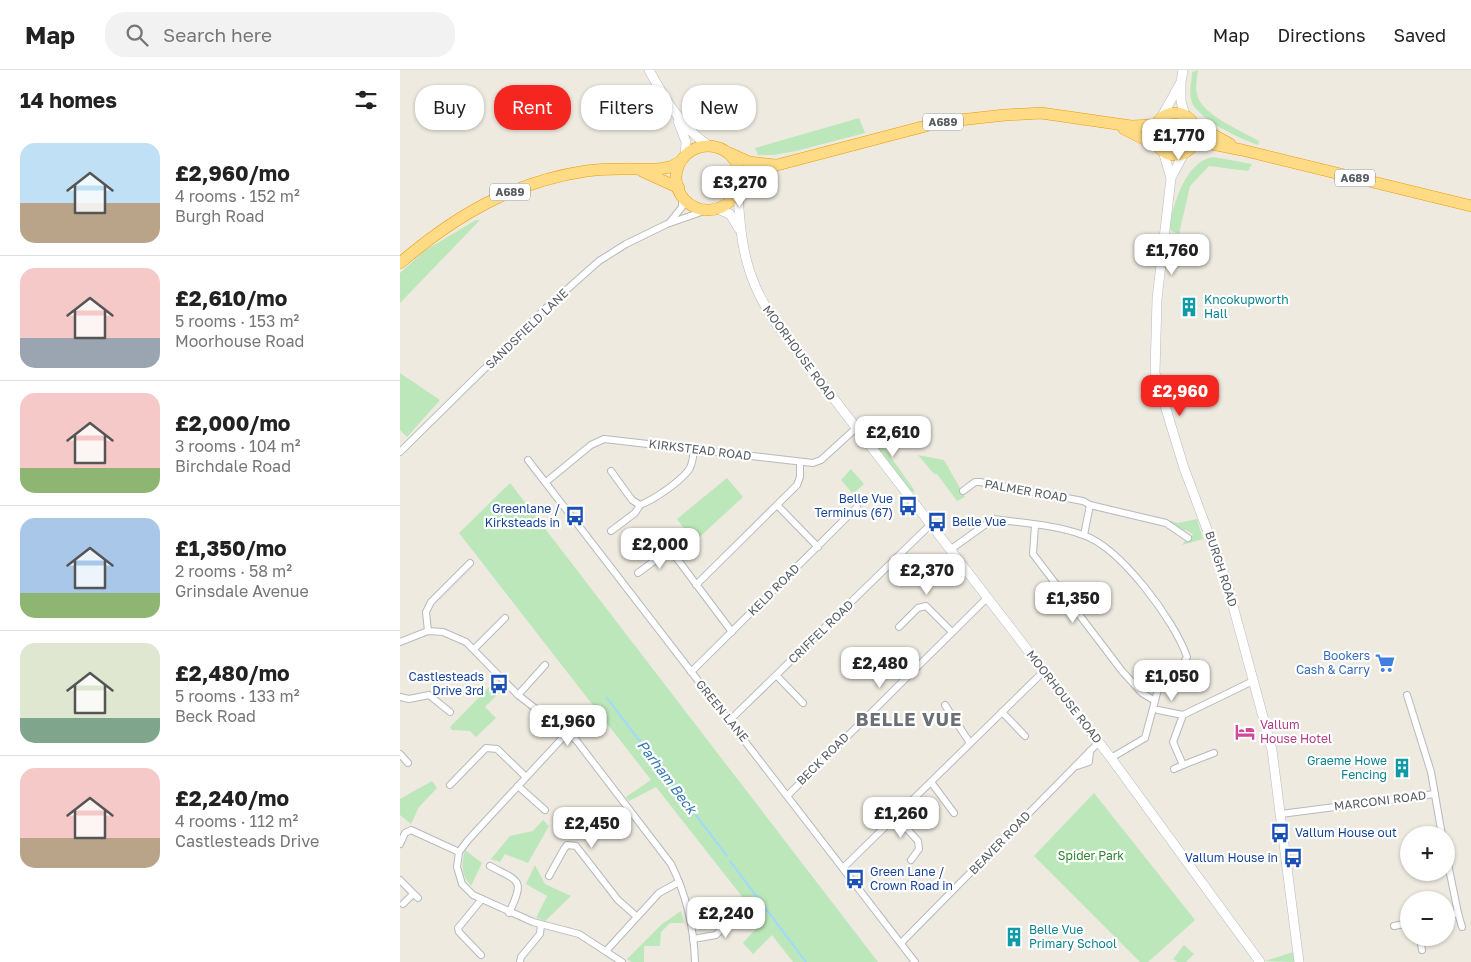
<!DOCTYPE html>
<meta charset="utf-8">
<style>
body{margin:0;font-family:"Golos Text",sans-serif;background:#f2f2f2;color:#222;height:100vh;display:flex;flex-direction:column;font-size:19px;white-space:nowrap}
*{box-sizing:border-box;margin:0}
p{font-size:16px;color:#767676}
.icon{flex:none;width:28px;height:28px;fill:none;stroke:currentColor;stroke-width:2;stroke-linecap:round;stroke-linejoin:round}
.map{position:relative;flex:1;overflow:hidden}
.panel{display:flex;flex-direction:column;background:#fff;width:400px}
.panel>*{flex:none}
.banner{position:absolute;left:15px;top:15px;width:475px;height:45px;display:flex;gap:10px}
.buttons{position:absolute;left:1000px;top:756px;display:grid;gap:10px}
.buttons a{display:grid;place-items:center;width:55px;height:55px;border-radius:50%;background:#fff;box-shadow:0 1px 4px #0004;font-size:25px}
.price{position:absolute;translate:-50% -42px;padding:0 11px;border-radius:10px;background:#fff;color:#222;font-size:16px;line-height:32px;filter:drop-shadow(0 1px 2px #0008)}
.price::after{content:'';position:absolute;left:50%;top:30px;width:15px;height:11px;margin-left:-8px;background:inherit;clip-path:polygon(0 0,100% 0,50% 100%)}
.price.selected{background:#f5261f;color:#fff}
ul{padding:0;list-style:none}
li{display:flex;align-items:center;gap:15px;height:125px;padding:0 20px}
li+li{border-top:1px solid #e0e0e0}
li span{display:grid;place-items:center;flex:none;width:140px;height:100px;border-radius:15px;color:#555}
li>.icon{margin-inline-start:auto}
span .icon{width:60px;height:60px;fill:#fffc;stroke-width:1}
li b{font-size:21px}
h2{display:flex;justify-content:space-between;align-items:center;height:60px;padding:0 20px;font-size:21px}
.pill{padding:0 18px;border-radius:20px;background:#fff;box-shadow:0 1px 4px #0004;font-size:18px;line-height:45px}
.pill.selected{background:#f5261f;color:#fff}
header{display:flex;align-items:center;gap:30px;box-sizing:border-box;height:70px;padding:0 25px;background:#fff;border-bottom:1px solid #e0e0e0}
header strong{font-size:24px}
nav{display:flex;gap:28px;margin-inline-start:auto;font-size:18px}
.search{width:350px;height:45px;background:#f2f2f2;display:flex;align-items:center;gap:12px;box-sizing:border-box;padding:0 18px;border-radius:20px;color:#767676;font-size:19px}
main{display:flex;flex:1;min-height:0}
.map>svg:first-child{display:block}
.green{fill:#bce7ba}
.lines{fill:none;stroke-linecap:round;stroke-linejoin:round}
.stream{stroke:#9fd9ff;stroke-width:2}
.street-casing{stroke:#b6b9be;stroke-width:8}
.secondary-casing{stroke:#b6bbc1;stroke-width:10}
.highway-casing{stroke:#e90;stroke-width:12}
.street{stroke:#fff;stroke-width:6}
.secondary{stroke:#fff;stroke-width:9}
.highway{stroke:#ffdb86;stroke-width:11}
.labels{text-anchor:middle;stroke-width:4.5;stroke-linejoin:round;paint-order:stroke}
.shield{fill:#fff;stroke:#8b8e92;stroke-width:1}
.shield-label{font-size:11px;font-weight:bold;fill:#595e63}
.culture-label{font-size:12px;fill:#0d838f;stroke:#fff;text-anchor:start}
.street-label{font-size:12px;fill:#595e63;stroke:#fff}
.transit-label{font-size:12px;fill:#164399;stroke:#fff;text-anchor:end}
.shop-label{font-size:12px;fill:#366cbe;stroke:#fff;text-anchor:end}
.hotel-label{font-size:12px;fill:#b23c85;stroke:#fff;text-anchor:start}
.park-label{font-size:12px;fill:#2e852e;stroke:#fff}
.water-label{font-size:14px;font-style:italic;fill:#357ab8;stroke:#fff}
.district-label{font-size:18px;font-weight:bold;letter-spacing:1px;fill:#6a7075;stroke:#fff}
</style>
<header>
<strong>Map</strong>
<div class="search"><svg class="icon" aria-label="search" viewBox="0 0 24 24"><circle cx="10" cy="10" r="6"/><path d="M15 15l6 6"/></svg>Search here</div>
<nav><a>Map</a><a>Directions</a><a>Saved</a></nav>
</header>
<main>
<section class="panel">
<h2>14 homes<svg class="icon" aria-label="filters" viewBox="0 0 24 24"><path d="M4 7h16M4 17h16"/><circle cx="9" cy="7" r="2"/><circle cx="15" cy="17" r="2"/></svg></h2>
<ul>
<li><span style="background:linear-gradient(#bfe0f5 60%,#b9a48a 0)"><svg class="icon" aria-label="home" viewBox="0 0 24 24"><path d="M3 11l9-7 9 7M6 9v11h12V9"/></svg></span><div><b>£2,960/mo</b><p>4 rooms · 152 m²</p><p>Burgh Road</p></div></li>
<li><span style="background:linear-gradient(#f6c9c9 70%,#9aa5b1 0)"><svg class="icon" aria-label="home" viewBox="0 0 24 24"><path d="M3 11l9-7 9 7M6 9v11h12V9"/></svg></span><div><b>£2,610/mo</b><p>5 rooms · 153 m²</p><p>Moorhouse Road</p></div></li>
<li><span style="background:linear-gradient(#f6c9c9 75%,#8fb573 0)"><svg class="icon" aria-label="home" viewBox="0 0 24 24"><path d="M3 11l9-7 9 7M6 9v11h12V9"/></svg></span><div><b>£2,000/mo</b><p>3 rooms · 104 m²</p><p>Birchdale Road</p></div></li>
<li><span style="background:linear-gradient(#a9c7e8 75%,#8fb573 0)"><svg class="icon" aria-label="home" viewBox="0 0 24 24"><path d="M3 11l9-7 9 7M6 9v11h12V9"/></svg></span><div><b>£1,350/mo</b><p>2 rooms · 58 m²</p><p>Grinsdale Avenue</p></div></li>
<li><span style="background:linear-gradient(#dfe7d0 75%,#7fa58c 0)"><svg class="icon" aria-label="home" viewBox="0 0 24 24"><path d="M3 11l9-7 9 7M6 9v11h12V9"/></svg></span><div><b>£2,480/mo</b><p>5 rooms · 133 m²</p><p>Beck Road</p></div></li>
<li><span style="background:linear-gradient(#f6c9c9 70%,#b9a48a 0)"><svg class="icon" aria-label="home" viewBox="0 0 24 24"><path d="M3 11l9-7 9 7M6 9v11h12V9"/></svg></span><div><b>£2,240/mo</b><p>4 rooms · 112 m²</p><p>Castlesteads Drive</p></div></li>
</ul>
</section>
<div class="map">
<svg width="1071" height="892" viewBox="0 0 1071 892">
<rect width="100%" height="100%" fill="#eeeae0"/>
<g class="green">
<path d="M798,0C797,8 795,17 797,24C800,44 842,61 859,71L858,75C841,69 794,48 791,29C789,21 792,10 792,2Z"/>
<polygon points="459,48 465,63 396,81 374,85 358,85 355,78"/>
<path d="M813,87L852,94L848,101L809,96L790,116L779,164L772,161L769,157C774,133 785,92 813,87Z"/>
<polygon points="76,150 80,150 0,233 0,203 24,181"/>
<polygon points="0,303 40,330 7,367 0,360"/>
<polygon points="473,375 482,375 515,421 513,422 506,419"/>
<polygon points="518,385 544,390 565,427 557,431 537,404 534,404"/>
<polygon points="451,399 464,414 453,424 441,410"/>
<polygon points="327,408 343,427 294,472 277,449"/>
<polygon points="110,413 478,892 393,892 372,865 353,884 343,873 362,852 256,717 229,731 226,727 251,710 59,463"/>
<polygon points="797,449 803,469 782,475 786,470 788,472 793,464 786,460 781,461 770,453 771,451 778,453"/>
<polygon points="95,611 103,619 85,637 96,648 76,667 70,661 52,660 50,657"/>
<polygon points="32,711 37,718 19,737 11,754 0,745 0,729"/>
<polygon points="694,723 795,850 748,892 740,892 634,786"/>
<polygon points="143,750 149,756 128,793 105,784 100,792 91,789 110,766 133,761"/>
<path d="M65,780L82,793L71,816C61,805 61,794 65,780Z"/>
<polygon points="135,795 145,814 171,826 145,851 136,848 147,826 126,814"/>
<polygon points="281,841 284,853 270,853 261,862 260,876 244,876 244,892 232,892 227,889 262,854"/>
<polygon points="784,875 794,884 786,892 777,892 773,889"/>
<polygon points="893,882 894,892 865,891"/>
</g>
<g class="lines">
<g class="stream">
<polyline points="207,628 327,786"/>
<polyline points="330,791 406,892"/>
</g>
<defs>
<g id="street">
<polyline points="270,152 282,137 282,126"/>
<polyline points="0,382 146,238 199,191 226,174 267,154 310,139"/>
<polyline points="128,390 515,892"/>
<path d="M211,401L232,430L240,435C255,429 278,413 288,401C293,395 293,386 294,379"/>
<polyline points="146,412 191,375 204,369 413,393 421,390 455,359"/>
<polyline points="563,421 575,412 580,412 683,431 690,435 684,465"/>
<polyline points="377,435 418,477"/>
<polyline points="690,435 766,453 788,468"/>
<polyline points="635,455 633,484 722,601 742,623 755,631"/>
<polyline points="211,461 235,443 240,435"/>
<polyline points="260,466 332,562"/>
<path d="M550,480L593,449C622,453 656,455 683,465C720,477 775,551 787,587L783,594L760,612L745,668L711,688"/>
<polyline points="238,503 269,480"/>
<polyline points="296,515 397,415 400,407 400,393"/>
<polyline points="499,557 518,538 526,536 552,562"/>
<polyline points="28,561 26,542 31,532 70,493"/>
<path d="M0,572L28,561L43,562L66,572L118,625L176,670L271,794C286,824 294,859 295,892"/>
<polyline points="74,579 105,548"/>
<polyline points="291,602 457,437"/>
<polyline points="377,606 403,633"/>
<polyline points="118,625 145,595"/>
<polyline points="1007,625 1031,702 1042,765"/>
<polyline points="0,627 9,629 29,625 50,642"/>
<polyline points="545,635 570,673"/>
<polyline points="758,640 783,645"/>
<polyline points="602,642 625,666"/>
<polyline points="330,650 530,455"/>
<polyline points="168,662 68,770 59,782 57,797 62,814 73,825 133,852 179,864 222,892"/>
<polyline points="814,683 783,695 773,672 783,645 853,611"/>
<polyline points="0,684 8,693"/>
<polyline points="677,696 689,692 690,681"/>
<polyline points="774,699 783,695"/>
<polyline points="531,712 554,743"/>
<polyline points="50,715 86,678 97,679 126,707"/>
<polyline points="118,716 145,740"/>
<polyline points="388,725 587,528"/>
<polyline points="881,744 1035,724"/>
<polyline points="496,747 518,771 519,779 511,790"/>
<polyline points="0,774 5,763 11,760 59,782"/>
<polyline points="1046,784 1058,843 1046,846"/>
<path d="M90,796C120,812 125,809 109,843"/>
<polyline points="443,798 644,601"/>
<polyline points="149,806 164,779 167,775 176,776 218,830 236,846"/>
<polyline points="0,810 18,828"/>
<polyline points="3,834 13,824"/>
<polyline points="1058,843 1062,857"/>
<polyline points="994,856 1009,853"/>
<polyline points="1020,868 1022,880"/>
<polyline points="293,869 316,865 342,837"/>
<polyline points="501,873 698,673"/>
<polyline points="206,881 259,823 279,812"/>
<polyline points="81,885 59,862 58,858 82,829"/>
<polyline points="120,892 121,887 140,864 141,855"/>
</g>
<g id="secondary">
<path d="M249,0C265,29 281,57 309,76"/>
<polyline points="781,14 781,31 785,46"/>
<polyline points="761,48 781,12 783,0"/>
<polyline points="278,51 286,72 285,86"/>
<polyline points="763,81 771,108 757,229 755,303 784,398 826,510 872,680 899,892"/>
<polyline points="771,108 784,83"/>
<path d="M338,120C340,174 346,210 377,255L711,688L860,892"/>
<polyline points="315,138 330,144 339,159"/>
</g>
<g id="highway">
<circle cx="775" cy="64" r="21"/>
<polyline points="792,53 830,74"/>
<polyline points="724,59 758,76"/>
<polyline points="792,75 807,73 842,80 1071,136"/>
<circle cx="308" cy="108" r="32"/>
<polyline points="329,83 349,92 375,95"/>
<polyline points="242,101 279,118"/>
<polyline points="340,113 353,104 377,95 541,52 605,45 641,43 731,56 756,55"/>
<path d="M0,193C56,145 113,112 186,101C210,97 235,100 259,99L270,97L280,92"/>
</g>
</defs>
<use href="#street" class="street-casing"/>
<use href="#secondary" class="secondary-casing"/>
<use href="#highway" class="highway-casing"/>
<use href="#street" class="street"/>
<use href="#secondary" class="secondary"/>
<use href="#highway" class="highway"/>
</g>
<defs>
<symbol id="building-bare" viewBox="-9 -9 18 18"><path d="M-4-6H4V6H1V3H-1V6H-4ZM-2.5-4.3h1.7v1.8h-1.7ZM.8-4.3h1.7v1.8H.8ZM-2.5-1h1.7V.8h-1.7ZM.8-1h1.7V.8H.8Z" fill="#0f9aa8" stroke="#fff" stroke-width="2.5" paint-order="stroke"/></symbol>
<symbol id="bus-bare" viewBox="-9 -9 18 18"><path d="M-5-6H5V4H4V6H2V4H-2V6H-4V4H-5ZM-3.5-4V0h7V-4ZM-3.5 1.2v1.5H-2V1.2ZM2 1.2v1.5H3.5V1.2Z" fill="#1a4fb4" stroke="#fff" stroke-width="2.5" paint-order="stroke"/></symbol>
<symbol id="supermarket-bare" viewBox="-9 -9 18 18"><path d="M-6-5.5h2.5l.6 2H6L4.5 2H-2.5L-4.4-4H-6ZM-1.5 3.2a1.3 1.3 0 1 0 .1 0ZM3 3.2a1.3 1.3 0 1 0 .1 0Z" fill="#3f7fe0" stroke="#fff" stroke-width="2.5" paint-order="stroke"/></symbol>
<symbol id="hotel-bare" viewBox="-9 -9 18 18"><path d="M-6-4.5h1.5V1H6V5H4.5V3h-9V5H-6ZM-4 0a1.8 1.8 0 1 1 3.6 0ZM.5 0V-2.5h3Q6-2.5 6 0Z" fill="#d1479c" stroke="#fff" stroke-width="2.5" paint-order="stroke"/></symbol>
</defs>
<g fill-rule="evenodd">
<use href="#building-bare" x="775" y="223" width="28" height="28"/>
<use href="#bus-bare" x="494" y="422" width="28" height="28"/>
<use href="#bus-bare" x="161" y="432" width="28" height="28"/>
<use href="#bus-bare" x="523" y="438" width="28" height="28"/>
<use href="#supermarket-bare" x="971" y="579" width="28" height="28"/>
<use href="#bus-bare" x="85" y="600" width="28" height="28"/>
<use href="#hotel-bare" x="831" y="648" width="28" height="28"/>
<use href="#building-bare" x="988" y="684" width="28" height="28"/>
<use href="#bus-bare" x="866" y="749" width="28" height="28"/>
<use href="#bus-bare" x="879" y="774" width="28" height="28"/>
<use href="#bus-bare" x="441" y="795" width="28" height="28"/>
<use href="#building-bare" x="600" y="853" width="28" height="28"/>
</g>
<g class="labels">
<g class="shield">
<rect x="523" y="43.5" width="40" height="17" rx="4"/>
<rect x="935" y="99.5" width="40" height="17" rx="4"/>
<rect x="90" y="113.5" width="40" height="17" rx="4"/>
</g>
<g class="shield-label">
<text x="543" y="56">A689</text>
<text x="955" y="112">A689</text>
<text x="110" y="126">A689</text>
</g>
<g class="culture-label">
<text x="804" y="234">Kncokupworth<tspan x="804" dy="14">Hall</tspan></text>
<text x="987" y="695" text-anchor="end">Graeme Howe<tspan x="987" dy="14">Fencing</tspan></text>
<text x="629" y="864">Belle Vue<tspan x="629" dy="14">Primary School</tspan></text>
</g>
<g class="street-label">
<text transform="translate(127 259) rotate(-44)" y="4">SANDSFIELD LANE</text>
<text transform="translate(399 283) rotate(54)" y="4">MOORHOUSE ROAD</text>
<text transform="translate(300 380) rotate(7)" y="4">KIRKSTEAD ROAD</text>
<text transform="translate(626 421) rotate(10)" y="4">PALMER ROAD</text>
<text transform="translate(821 499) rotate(72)" y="4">BURGH ROAD</text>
<text transform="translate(374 520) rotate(-45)" y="4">KELD ROAD</text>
<text transform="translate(421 562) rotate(-44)" y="4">CRIFFEL ROAD</text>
<text transform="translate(664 627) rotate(52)" y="4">MOORHOUSE ROAD</text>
<text transform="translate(322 641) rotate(51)" y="4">GREEN LANE</text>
<text transform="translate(423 689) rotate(-45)" y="4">BECK ROAD</text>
<text transform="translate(980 731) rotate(-7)" y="4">MARCONI ROAD</text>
<text transform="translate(600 773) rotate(-46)" y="4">BEAVER ROAD</text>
</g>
<g class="transit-label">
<text x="493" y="433">Belle Vue<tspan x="493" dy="14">Terminus (67)</tspan></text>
<text x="160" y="443">Greenlane /<tspan x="160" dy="14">Kirksteads in</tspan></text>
<text x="552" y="456" text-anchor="start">Belle Vue</text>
<text x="84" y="611">Castlesteads<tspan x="84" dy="14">Drive 3rd</tspan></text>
<text x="895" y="767" text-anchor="start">Vallum House out</text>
<text x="878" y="792">Vallum House in</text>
<text x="470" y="806" text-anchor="start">Green Lane /<tspan x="470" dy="14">Crown Road in</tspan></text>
</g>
<g class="shop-label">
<text x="970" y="590">Bookers<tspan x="970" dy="14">Cash &amp; Carry</tspan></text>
</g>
<g class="hotel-label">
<text x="860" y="659">Vallum<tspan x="860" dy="14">House Hotel</tspan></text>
</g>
<g class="park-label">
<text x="691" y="790">Spider Park</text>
</g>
<g class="water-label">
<text transform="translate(267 707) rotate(53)" y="5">Parham Beck</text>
</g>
<g class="district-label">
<text x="509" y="656">BELLE VUE</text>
</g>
</g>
</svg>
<div class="buttons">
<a>+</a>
<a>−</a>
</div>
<b class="price" style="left:779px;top:91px">£1,770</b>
<b class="price" style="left:340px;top:138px">£3,270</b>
<b class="price" style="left:772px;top:206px">£1,760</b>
<b class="price selected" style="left:780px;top:347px">£2,960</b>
<b class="price" style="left:493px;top:388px">£2,610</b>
<b class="price" style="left:260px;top:500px">£2,000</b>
<b class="price" style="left:527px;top:526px">£2,370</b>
<b class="price" style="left:673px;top:554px">£1,350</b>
<b class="price" style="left:480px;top:619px">£2,480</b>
<b class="price" style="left:772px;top:632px">£1,050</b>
<b class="price" style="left:168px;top:677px">£1,960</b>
<b class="price" style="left:501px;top:769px">£1,260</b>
<b class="price" style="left:192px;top:779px">£2,450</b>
<b class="price" style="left:326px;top:869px">£2,240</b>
<div class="banner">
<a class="pill">Buy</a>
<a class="pill selected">Rent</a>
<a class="pill">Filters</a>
<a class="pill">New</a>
</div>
</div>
</main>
